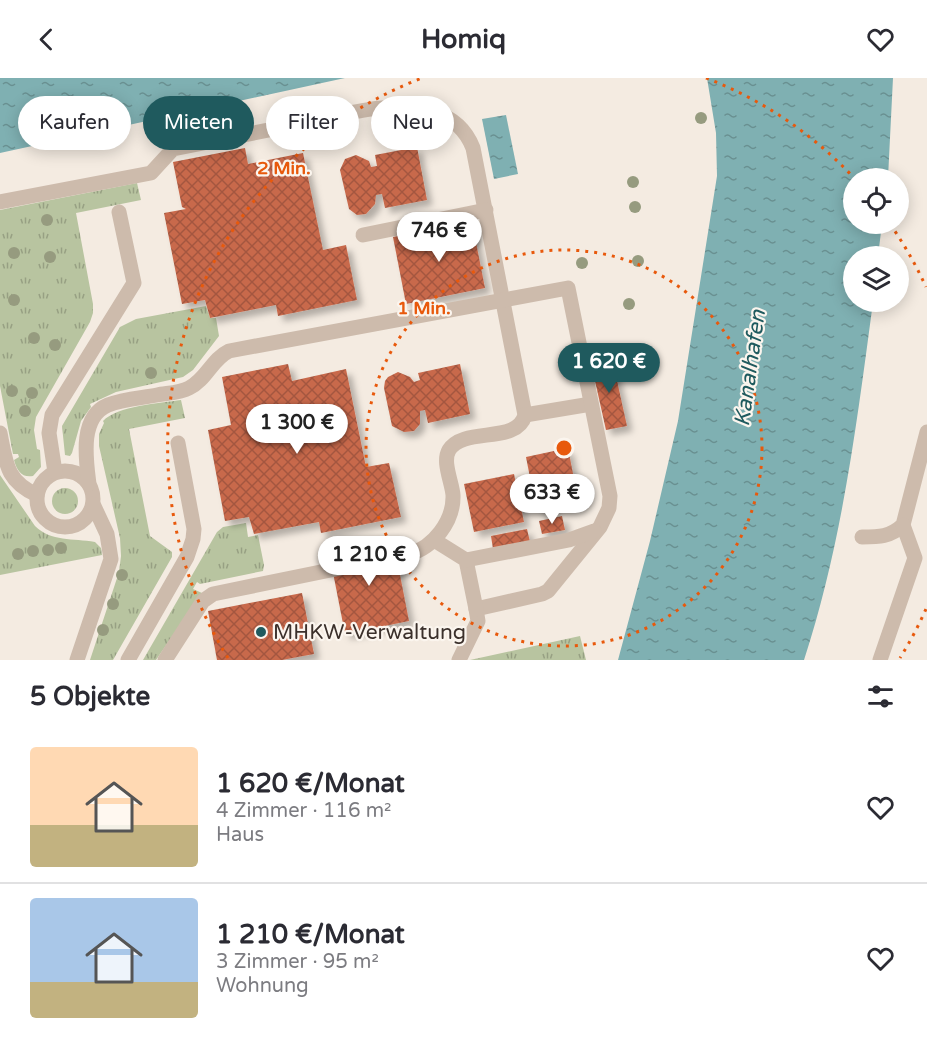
<!DOCTYPE html>
<html lang="de">
<meta charset="utf-8">
<style>
body{margin:0;font-family:"Varela Round",sans-serif;background:#f2f2f3;color:#2b2b33;height:100vh;display:flex;flex-direction:column;font-size:22px;white-space:nowrap}
*{box-sizing:border-box;margin:0}
p{font-size:20px;color:#7c7c81}
.icon{flex:none;width:33px;height:33px;fill:none;stroke:currentColor;stroke-width:2;stroke-linecap:round;stroke-linejoin:round}
.map{position:relative;height:582px;overflow:hidden}
.details{display:flex;flex-direction:column;background:#fff;flex:1}
.details>*{flex:none}
.banner{position:absolute;left:18px;top:18px;width:600px;height:54px;display:flex;gap:12px}
.buttons{position:absolute;left:843px;top:90px;display:grid;gap:12px}
.buttons a{display:grid;place-items:center;width:66px;height:66px;border-radius:50%;background:#fff;box-shadow:0 3px 15px #0003;font-size:30px}
.price{position:absolute;translate:-50% -51px;padding:0 14px;border-radius:21px;background:#fff;color:#222;font-size:20px;line-height:39px;filter:drop-shadow(0 2px 3px #0008)}
.price::after{content:'';position:absolute;left:50%;top:36px;width:18px;height:14px;margin-left:-9px;background:inherit;clip-path:polygon(0 0,100% 0,50% 100%)}
.price.selected{background:#1f5a5e;color:#fff}
ul{padding:0;list-style:none}
li{display:flex;align-items:center;gap:18px;height:150px;padding:0 30px}
li+li{border-top:2px solid #e1e1e2}
li span{display:grid;place-items:center;flex:none;width:168px;height:120px;border-radius:6px;color:#555}
li>.icon{margin-inline-start:auto}
span .icon{width:72px;height:72px;fill:#fffc;stroke-width:1}
li b{font-size:26px}
h2{display:flex;justify-content:space-between;align-items:center;height:72px;padding:0 30px;font-size:26px}
.chip{padding:0 21px;border-radius:27px;background:#fff;box-shadow:0 3px 15px #0003;font-size:21px;line-height:54px}
.chip.selected{background:#1f5a5e;color:#fff}
header{display:flex;justify-content:space-between;align-items:center;height:78px;padding:0 30px;background:#fff;font-size:27px;font-weight:700}
.map>svg:first-child{display:block}
.grass{fill:url(#grass-tufts)}
.water{fill:url(#water-ripples)}
.building{fill:url(#building-cross-hatch);filter:url(#shadow)}
.lines{fill:none;stroke-linecap:round;stroke-linejoin:round}
.minor{stroke:#cdbbac;stroke-width:15}
.tree{fill:#969b7f}
.ring{fill:none;stroke:#e8590c;stroke-width:3;stroke-dasharray:3 6}
.poi-dot{fill:#1f5a5e;stroke:#fbf5ee;stroke-width:2}
.labels{text-anchor:middle;stroke-width:4.5;stroke-linejoin:round;paint-order:stroke}
.poi-label{font-size:21px;fill:#3b302b;stroke:#fbf5ee;text-anchor:start}
.water-label{font-size:22px;font-style:italic;fill:#1f5a5e;stroke:#fbf5ee}
.centre{fill:#e8590c;stroke:#fbf5ee;stroke-width:3}
.ring-label{font-size:18px;text-anchor:middle;font-weight:bold;fill:#e8590c;stroke:#fbf5ee;stroke-width:4.5;stroke-linejoin:round;paint-order:stroke}
</style>
<header><svg class="icon" aria-label="back" viewBox="0 0 24 24"><path d="M15 5l-7 7 7 7"/></svg>Homiq<svg class="icon" aria-label="heart" viewBox="0 0 24 24"><path d="M12 20l-8-8c-3-5 5-10 8-4 3-6 11-1 8 4z"/></svg></header>
<div class="map">
<svg width="927" height="582" viewBox="0 0 927 582">
<defs>
<pattern id="grass-tufts" width="24" height="20" patternUnits="userSpaceOnUse" patternTransform="scale(1.5)"><rect width="24" height="20" fill="#b8c4a0"/><path d="M3 7l-1-3M5 7V3M7 7l1-3M15 17l-1-3M17 17v-4M19 17l1-3" fill="none" stroke="#97a083"/></pattern>
<pattern id="water-ripples" width="26" height="14" patternUnits="userSpaceOnUse" patternTransform="scale(1.5)"><rect width="26" height="14" fill="#7fb0b2"/><path d="M2 4q2-2 4 0t4 0M15 11q2-2 4 0t4 0" fill="none" stroke="#699091"/></pattern>
<pattern id="building-cross-hatch" width="8" height="8" patternUnits="userSpaceOnUse" patternTransform="scale(1.5)"><rect width="8" height="8" fill="#c8694b"/><path d="M0 0l8 8M0 8l8-8" fill="none" stroke="#a4573f"/></pattern>
<filter id="shadow"><feDropShadow dx="5.5" dy="5.5" stdDeviation="3" flood-color="#0004"/></filter>
</defs>
<rect width="100%" height="100%" fill="#f4ebe1"/>
<g class="grass">
<path d="M137,105L141,122L76,135L93,226V235L90,244L36,339L34,352L37,371L40,372L41,389L33,398C22,400 17,393 14,382L19,379L18,376H13L0,308V132Z"/>
<polygon points="206,228 210,240 216,240 219,258 193,292 183,299 116,314 90,326 91,329 81,343 72,375 70,378 65,377 62,348 120,249 136,241"/>
<path d="M181,322L185,340L129,351L150,458L172,474V479L113,582H90L119,494L121,478L120,460L99,368V356L104,345L103,343C117,328 160,325 181,322Z"/>
<path d="M0,397L35,448C51,464 73,460 95,464L101,470L102,477L0,497Z"/>
<circle cx="65" cy="423" r="13"/>
<polygon points="246,445 248,459 258,457 264,487 263,493 200,506 197,504 193,511 202,515 156,582 143,582 217,454 223,449"/>
<polygon points="580,558 586,582 470,582"/>
</g>
<g class="water">
<polygon points="0,0 345,0 0,75"/>
<path d="M707,0H893L888,100H854V146H882L878,178H854V224H873C857,344 842,466 804,582H618L650,463L678,343L717,98L716,55Z"/>
<polygon points="506,37 518,96 494,101 482,41"/>
</g>
<g class="building">
<polygon points="417,69 427,122 385,130 382,116 376,117 375,126 366,136 357,137 349,131 340,92 345,81 356,77 369,83 371,89 377,88 375,77"/>
<polygon points="245,70 248,86 303,75 323,172 346,167 357,222 278,238 276,227 210,240 205,222 182,226 164,135 186,131 182,129 173,84"/>
<polygon points="472,144 485,210 406,226 393,159"/>
<polygon points="612,280 627,348 606,352 591,285"/>
<polygon points="288,286 292,303 346,291 366,389 389,385 401,439 321,455 319,444 254,456 249,439 225,443 208,352 231,347 222,299"/>
<polygon points="460,286 470,336 428,345 425,332 420,333 420,346 414,353 404,354 392,348 384,310 385,303 388,299 398,294 410,299 414,304 420,302 418,295"/>
<polygon points="568,370 578,421 536,430 526,379"/>
<polygon points="514,396 524,444 474,454 464,406"/>
<polygon points="562,438 565,452 542,456 539,443"/>
<polygon points="527,451 530,464 493,471 491,458"/>
<polygon points="393,461 409,543 345,556 329,474"/>
<polygon points="302,515 314,576 282,582 217,582 208,533"/>
</g>
<g class="lines">
<g class="minor">
<path d="M0,124L151,95L173,71C215,63 257,54 299,46C343,37 390,21 434,34C453,40 466,52 473,70L525,337C517,367 464,348 449,372C442,384 452,404 453,417C454,443 433,470 409,476L213,516L203,523L165,582"/>
<polyline points="363,157 486,132"/>
<polyline points="525,337 591,326"/>
<path d="M0,355C6,385 6,403 37,417"/>
<circle cx="65" cy="421" r="28"/>
<polyline points="55,394 49,355 52,337 134,205 119,134"/>
<path d="M89,406C86,382 79,339 108,327C123,321 141,320 157,317C167,315 180,315 189,310C206,302 212,281 229,273L568,210L610,418L609,430L600,449L548,513L542,516L476,531L478,543L459,582"/>
<path d="M862,459C879,459 890,459 903,447L927,354"/>
<polyline points="434,462 466,482 476,531"/>
<polyline points="466,482 569,462 594,453"/>
<polyline points="77,582 111,481 107,456 93,426"/>
<polyline points="128,582 187,479 193,461 194,451 178,365"/>
<polyline points="880,582 915,480 903,447"/>
</g>
</g>
<g class="tree">
<circle cx="701" cy="40" r="6"/>
<circle cx="633" cy="104" r="6"/>
<circle cx="635" cy="129" r="6"/>
<circle cx="47" cy="142" r="6"/>
<circle cx="14" cy="175" r="6"/>
<circle cx="50" cy="179" r="6"/>
<circle cx="638" cy="183" r="6"/>
<circle cx="582" cy="185" r="6"/>
<circle cx="14" cy="222" r="6"/>
<circle cx="629" cy="226" r="6"/>
<circle cx="34" cy="260" r="6"/>
<circle cx="55" cy="267" r="6"/>
<circle cx="151" cy="295" r="6"/>
<circle cx="12" cy="313" r="6"/>
<circle cx="32" cy="315" r="6"/>
<circle cx="25" cy="333" r="6"/>
<circle cx="61" cy="470" r="6"/>
<circle cx="48" cy="472" r="6"/>
<circle cx="33" cy="473" r="6"/>
<circle cx="18" cy="476" r="6"/>
<circle cx="122" cy="497" r="6"/>
<circle cx="113" cy="526" r="6"/>
<circle cx="103" cy="552" r="6"/>
</g>
<g class="ring">
<circle cx="564" cy="370" r="198"/>
<path d="M926 531A396 396 0 0 1 900 580M228 580A396 396 0 0 1 422 0M706 0A396 396 0 0 1 854 100M890 146A396 396 0 0 1 926 209"/>
</g>
<circle class="poi-dot" cx="261" cy="554" r="6"/>
<g class="labels">
<g class="poi-label">
<text x="273" y="561">MHKW-Verwaltung</text>
</g>
<g class="water-label">
<text transform="translate(749 290) rotate(-82)" y="8">Kanalhafen</text>
</g>
</g>
<circle cx="564" cy="370" r="9" class="centre"/>
<g class="ring-label">
<text x="284" y="96">2 Min.</text>
<text x="424" y="236">1 Min.</text>
</g>
</svg>
<div class="buttons">
<a><svg class="icon" aria-label="locate" viewBox="0 0 24 24"><circle cx="12" cy="12" r="6"/><path d="M12 2v4M12 18v4M2 12h4M18 12h4"/></svg></a>
<a><svg class="icon" aria-label="layers" viewBox="0 0 24 24"><path d="M12 4l9 5-9 5-9-5zM3 14l9 5 9-5"/></svg></a>
</div>
<b class="price" style="left:439px;top:185px">746 €</b>
<b class="price selected" style="left:609px;top:316px">1 620 €</b>
<b class="price" style="left:297px;top:377px">1 300 €</b>
<b class="price" style="left:552px;top:447px">633 €</b>
<b class="price" style="left:369px;top:509px">1 210 €</b>
<div class="banner">
<a class="chip">Kaufen</a>
<a class="chip selected">Mieten</a>
<a class="chip">Filter</a>
<a class="chip">Neu</a>
</div>
</div>
<section class="details">
<h2>5 Objekte<svg class="icon" aria-label="filters" viewBox="0 0 24 24"><path d="M4 7h16M4 17h16"/><circle cx="9" cy="7" r="2"/><circle cx="15" cy="17" r="2"/></svg></h2>
<ul>
<li><span style="background:linear-gradient(#ffd9b3 65%,#c2b280 0)"><svg class="icon" aria-label="home" viewBox="0 0 24 24"><path d="M3 11l9-7 9 7M6 9v11h12V9"/></svg></span><div><b>1 620 €/Monat</b><p>4 Zimmer · 116 m²</p><p>Haus</p></div><svg class="icon" aria-label="heart" viewBox="0 0 24 24"><path d="M12 20l-8-8c-3-5 5-10 8-4 3-6 11-1 8 4z"/></svg></li>
<li><span style="background:linear-gradient(#a9c7e8 70%,#c2b280 0)"><svg class="icon" aria-label="home" viewBox="0 0 24 24"><path d="M3 11l9-7 9 7M6 9v11h12V9"/></svg></span><div><b>1 210 €/Monat</b><p>3 Zimmer · 95 m²</p><p>Wohnung</p></div><svg class="icon" aria-label="heart" viewBox="0 0 24 24"><path d="M12 20l-8-8c-3-5 5-10 8-4 3-6 11-1 8 4z"/></svg></li>
</ul>
</section>
